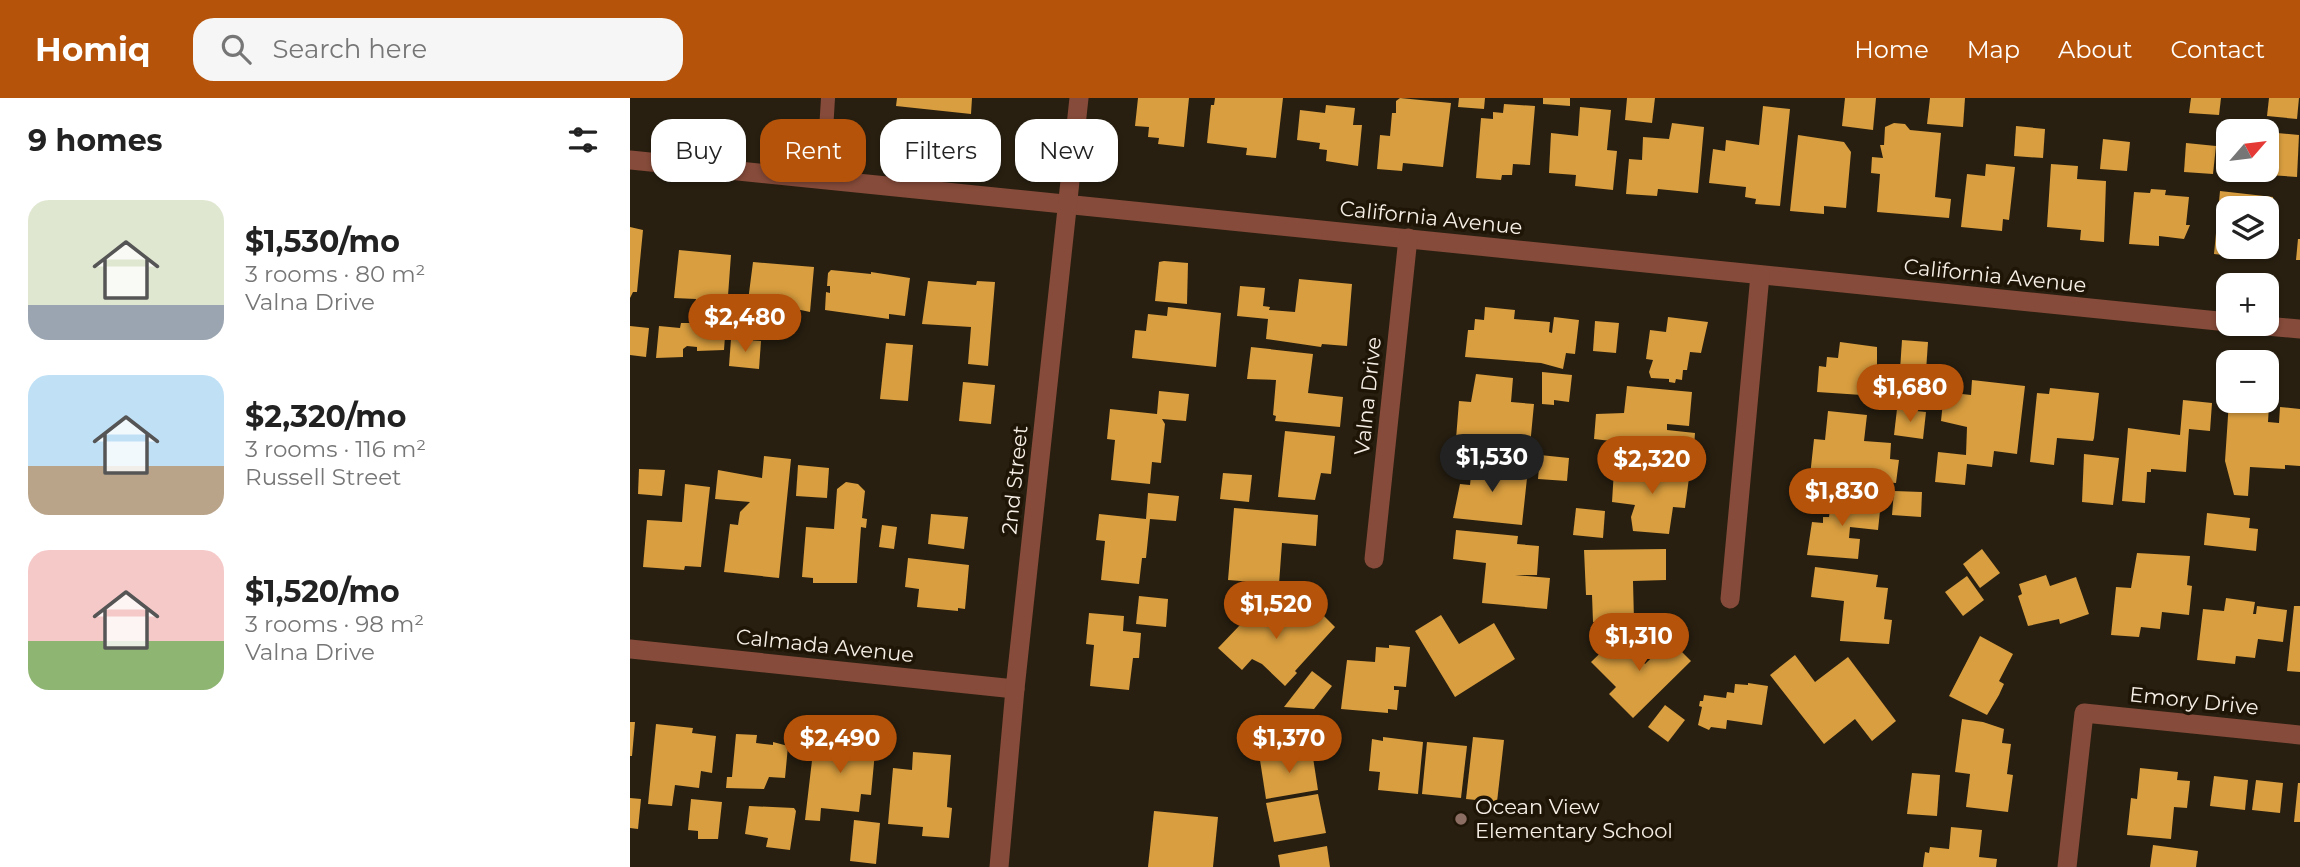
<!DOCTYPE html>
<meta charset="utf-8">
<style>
body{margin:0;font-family:Montserrat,sans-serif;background:#f6f6f6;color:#222;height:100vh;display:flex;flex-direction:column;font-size:26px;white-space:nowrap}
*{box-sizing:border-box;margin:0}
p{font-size:23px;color:#767676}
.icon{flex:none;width:38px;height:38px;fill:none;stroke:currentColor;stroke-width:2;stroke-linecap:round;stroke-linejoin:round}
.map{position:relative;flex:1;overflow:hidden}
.details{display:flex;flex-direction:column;background:#fff;width:630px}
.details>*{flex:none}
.guide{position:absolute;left:21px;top:21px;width:665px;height:63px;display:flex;gap:14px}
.needle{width:46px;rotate:62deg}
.tools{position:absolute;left:1586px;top:21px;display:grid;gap:14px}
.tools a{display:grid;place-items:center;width:63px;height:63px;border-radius:14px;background:#fff;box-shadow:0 2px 5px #0004;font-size:35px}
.price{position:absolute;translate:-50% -60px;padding:0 16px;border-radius:24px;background:#b45309;color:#fff;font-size:23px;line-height:46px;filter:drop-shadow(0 2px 4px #0008)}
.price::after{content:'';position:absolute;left:50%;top:42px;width:21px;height:16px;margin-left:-10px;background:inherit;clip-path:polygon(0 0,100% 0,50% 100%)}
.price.selected{background:#222;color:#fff}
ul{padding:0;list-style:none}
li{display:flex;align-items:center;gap:21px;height:175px;padding:0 28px}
li span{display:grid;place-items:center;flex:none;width:196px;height:140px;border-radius:21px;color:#555}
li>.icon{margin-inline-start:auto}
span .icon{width:84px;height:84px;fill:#fffc;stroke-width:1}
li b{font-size:30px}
h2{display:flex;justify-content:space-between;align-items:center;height:84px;padding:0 28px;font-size:30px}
.tag{padding:0 24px;border-radius:21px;background:#fff;box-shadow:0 2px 5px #0004;font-size:24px;line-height:63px}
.tag.selected{background:#b45309;color:#fff}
header{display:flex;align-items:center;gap:42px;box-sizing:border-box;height:98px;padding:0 35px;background:#b45309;color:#fff}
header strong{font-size:33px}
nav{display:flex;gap:38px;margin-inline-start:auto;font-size:24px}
.search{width:490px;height:63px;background:#f6f6f6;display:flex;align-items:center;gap:18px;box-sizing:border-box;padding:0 24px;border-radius:21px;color:#767676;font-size:26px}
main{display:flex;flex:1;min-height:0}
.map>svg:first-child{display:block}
.building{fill:#d99e3f}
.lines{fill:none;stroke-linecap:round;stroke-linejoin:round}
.service{stroke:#864b3a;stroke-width:14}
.minor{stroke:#864b3a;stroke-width:19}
.education-dot{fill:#8d6e63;stroke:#1f1507;stroke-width:2.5}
.labels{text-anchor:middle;stroke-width:7;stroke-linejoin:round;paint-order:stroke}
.street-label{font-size:21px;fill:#f6efe6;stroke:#1f1507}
.poi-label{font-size:21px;fill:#f6efe6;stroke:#1f1507;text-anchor:start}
</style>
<header>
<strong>Homiq</strong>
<div class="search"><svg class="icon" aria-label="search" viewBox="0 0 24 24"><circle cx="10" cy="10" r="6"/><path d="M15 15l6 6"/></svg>Search here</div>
<nav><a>Home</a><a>Map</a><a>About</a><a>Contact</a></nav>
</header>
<main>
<section class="details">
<h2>9 homes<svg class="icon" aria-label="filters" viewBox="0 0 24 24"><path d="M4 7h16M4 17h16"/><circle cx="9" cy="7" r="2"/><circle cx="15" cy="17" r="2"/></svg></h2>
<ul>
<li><span style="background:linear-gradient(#dfe7d0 75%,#9aa5b1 0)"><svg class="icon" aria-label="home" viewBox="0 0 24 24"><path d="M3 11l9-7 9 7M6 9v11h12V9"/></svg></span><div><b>$1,530/mo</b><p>3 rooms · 80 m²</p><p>Valna Drive</p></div></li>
<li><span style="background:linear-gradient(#bfe0f5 65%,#b9a48a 0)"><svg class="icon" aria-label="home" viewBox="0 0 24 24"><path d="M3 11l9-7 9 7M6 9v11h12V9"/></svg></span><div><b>$2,320/mo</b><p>3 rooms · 116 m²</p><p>Russell Street</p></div></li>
<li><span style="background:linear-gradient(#f6c9c9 65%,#8fb573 0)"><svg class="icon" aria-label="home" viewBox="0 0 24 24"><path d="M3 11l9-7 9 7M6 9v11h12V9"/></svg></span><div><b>$1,520/mo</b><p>3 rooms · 98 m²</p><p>Valna Drive</p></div></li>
</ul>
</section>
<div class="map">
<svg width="1670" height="769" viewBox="0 0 1670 769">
<rect width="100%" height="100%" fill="#281f10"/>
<g class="building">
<polygon points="267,0 342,0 341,16 266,8"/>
<polygon points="508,0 559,0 554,49 528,46 529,40 518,39 519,29 505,28"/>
<polygon points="585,0 653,0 646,60 616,57 617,50 577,45 581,7 584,7"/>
<polygon points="770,0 821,5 813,69 773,65 772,73 747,71 750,37 760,38 762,15 766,15 766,3"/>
<polygon points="829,0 855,0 854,11 828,9"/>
<polygon points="913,0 940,0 940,8 913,6"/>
<polygon points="997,0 1025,0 1022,25 995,22"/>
<polygon points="1215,0 1246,0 1243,32 1212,28"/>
<polygon points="1300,0 1335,0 1333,29 1297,26"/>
<polygon points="1561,0 1591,0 1589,17 1559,15"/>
<polygon points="1639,0 1669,0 1667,21 1637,18"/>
<polygon points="874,6 905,8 900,67 883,66 882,77 872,77 871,82 846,80 851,20 863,21 863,14 873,15"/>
<polygon points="696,7 725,10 723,27 732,27 728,68 696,63 697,52 689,51 690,45 667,42 670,12 695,15"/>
<polygon points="1133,8 1160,11 1150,108 1125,106 1126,101 1115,99 1116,89 1079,85 1083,51 1095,53 1096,42 1129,47"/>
<polygon points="950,9 981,12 977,52 987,53 983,92 945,88 946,77 919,75 921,35 948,38"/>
<polygon points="1042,25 1074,29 1068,95 1028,91 1027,98 996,96 999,61 1012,62 1013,39 1039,41"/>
<polygon points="1264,25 1275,26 1280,32 1311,35 1305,99 1321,101 1319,120 1247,114 1250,76 1241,75 1242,59 1253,60 1250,47 1254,47 1255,29"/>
<polygon points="1386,28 1415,31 1413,60 1384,58"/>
<polygon points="1636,34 1669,37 1667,79 1639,77"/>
<polygon points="1168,37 1214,44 1221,54 1216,110 1194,108 1194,116 1160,113"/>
<polygon points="1473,41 1500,44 1497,73 1470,71"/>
<polygon points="1556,45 1586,48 1583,76 1554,74"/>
<polygon points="1356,66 1385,69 1379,122 1373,121 1372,133 1331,129 1337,76 1355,78"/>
<polygon points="1421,66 1448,68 1447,81 1476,83 1474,144 1450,142 1451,132 1417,129"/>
<polygon points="1521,91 1536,92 1535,97 1559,99 1556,127 1560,127 1554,141 1529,138 1529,148 1499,146 1504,94 1520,95"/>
<polygon points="1590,93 1643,99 1639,137 1636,136 1636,110 1598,110 1598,149 1622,149 1621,160 1584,156"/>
<polygon points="0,129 13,132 7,194 3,194 0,200"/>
<polygon points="1668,141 1670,141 1670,162 1666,162"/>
<polygon points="49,152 101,157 94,252 67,253 67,249 57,248 53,251 53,259 26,260 29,228 50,230 51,225 63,225 66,201 44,200"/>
<polygon points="534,163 558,165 557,206 525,203 529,164"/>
<polygon points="123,164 184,169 180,214 152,208 151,211 136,212 129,209 129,205 118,203"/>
<polygon points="201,172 241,176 241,174 280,180 275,218 259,216 259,221 195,212 196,194 200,195 200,188 197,188 198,175"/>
<polygon points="669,181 722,186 717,248 692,246 691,249 636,241 638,221 607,218 610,188 635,190 633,208 640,209 639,212 665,214"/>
<polygon points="298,183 346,187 347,183 365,184 358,268 338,266 341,229 292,226"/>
<polygon points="538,209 591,215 586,269 502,260 505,232 516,233 518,216 537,218"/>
<polygon points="855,209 885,212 884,221 920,224 919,234 922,235 924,219 949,222 945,256 936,255 933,271 911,265 835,259 838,232 844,232 845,221 854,222"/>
<polygon points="1038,219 1078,224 1071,255 1060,254 1057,272 1053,272 1052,282 1046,281 1045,285 1039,284 1039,281 1021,280 1019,274 1023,262 1016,261 1020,232 1036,234"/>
<polygon points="965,223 989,225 986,255 963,253"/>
<polygon points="0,228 19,230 16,259 0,257"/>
<polygon points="101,241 131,243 129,271 99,268"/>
<polygon points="1272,242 1298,244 1296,273 1270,272"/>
<polygon points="1210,244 1247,249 1247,298 1187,294 1189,268 1196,269 1197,259 1208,260"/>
<polygon points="256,245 283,247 278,303 250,301"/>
<polygon points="621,249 683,256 678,295 713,299 710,329 645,323 646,318 643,317 646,282 617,281"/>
<polygon points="912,274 942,277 939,304 924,302 924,307 912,306"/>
<polygon points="846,276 883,280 881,304 904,306 900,348 826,341 829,303 841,304"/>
<polygon points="1342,282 1395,288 1387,356 1364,353 1362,369 1337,366 1335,387 1305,384 1308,354 1336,357 1337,329 1311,323 1314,294 1341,297"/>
<polygon points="333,284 365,287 361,326 329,323"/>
<polygon points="997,288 1062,294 1059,328 1037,326 1037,332 1065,335 1063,364 979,354 981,343 964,341 966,316 994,315"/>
<polygon points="1420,290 1469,295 1464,340 1463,343 1427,340 1424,367 1400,364 1407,295 1419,296"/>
<polygon points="1636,290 1640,290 1638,324 1649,325 1650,309 1670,311 1670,368 1655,367 1655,371 1620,369 1618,398 1604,397 1595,363 1599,303 1636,303"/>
<polygon points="529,293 559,296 556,323 532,321 535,326 531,365 522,364 520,386 481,382 485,342 477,341 480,311 527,316"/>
<polygon points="1553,302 1582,305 1580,333 1559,331 1556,374 1521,371 1521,374 1517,374 1515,405 1492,403 1498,330 1550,337"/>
<polygon points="1267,311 1296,314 1293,341 1264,337"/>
<polygon points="1198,313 1237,317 1234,343 1261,345 1260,361 1269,362 1266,385 1180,378 1184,341 1195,342"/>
<polygon points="655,333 705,338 701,376 691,375 685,402 648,399"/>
<polygon points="1454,356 1489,360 1483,407 1452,404"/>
<polygon points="855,357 860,357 859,360 878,361 877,373 886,374 885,379 897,380 892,427 823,420 830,386 840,387 843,359 854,360"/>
<polygon points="910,357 939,360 937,383 908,381"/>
<polygon points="134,358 161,361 149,480 94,474 100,426 108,427 110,414 120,404 85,401 88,372 132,380"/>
<polygon points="168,367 199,370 197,400 166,398"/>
<polygon points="1021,369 1060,372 1055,410 1043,409 1039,436 1003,433 1001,419 1005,407 982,404 984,372 1020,375"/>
<polygon points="9,371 35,372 32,398 8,396"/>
<polygon points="593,375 622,377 619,404 590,401"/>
<polygon points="216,384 228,386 235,393 232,420 237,421 236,430 231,429 227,485 183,485 183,480 172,479 176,429 204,431 207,391"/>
<polygon points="55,386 80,389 71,469 55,468 54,472 13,469 17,422 52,424"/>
<polygon points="1264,393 1292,394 1291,419 1262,417"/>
<polygon points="518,395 549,398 546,423 520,421 516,460 512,460 509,486 471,482 475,443 466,442 469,416 516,421"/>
<polygon points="1202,396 1232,399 1233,411 1250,413 1248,432 1220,429 1219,440 1230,441 1228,461 1177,457 1182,424 1193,425 1193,419 1199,419"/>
<polygon points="604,410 688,417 686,448 652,445 649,486 598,482"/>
<polygon points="946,410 975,413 973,440 943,437"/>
<polygon points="1577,415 1620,420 1619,430 1628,431 1626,453 1574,447"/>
<polygon points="301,416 338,419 334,451 298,446"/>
<polygon points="252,427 267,429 264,451 249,449"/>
<polygon points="826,432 888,438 887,446 909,448 907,477 885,477 920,480 917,511 852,505 856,465 823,461"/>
<polygon points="1036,451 1036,482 1003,483 1004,523 963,524 962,497 956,497 954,452"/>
<polygon points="1352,451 1370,475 1350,490 1333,466"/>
<polygon points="1507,455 1560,458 1557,487 1562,488 1559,517 1532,514 1530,531 1511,529 1509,539 1481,537 1486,489 1501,490"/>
<polygon points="278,460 339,467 335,511 328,510 328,513 287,509 289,491 275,489"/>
<polygon points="1185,469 1248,477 1246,489 1258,490 1254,521 1262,522 1259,546 1210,543 1214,503 1181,499"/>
<polygon points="1416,477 1420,488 1446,479 1459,516 1430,526 1429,521 1398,528 1388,498 1392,496 1389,486"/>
<polygon points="1337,478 1354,502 1333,518 1315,494"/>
<polygon points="509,498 538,501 536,529 506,526"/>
<polygon points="1596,500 1625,504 1623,516 1626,516 1627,508 1657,512 1653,544 1628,541 1625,560 1606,558 1605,566 1567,562 1573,511 1594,513"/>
<polygon points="632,504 653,524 656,521 664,529 684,508 705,529 665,573 667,575 655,588 632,566 622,561 612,572 588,550"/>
<polygon points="1664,508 1670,508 1670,574 1657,573"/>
<polygon points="459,515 494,518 493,533 511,535 509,560 503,560 499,592 460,588 464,547 456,546"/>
<polygon points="811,517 829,546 864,525 885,561 825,599 785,533"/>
<polygon points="988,538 1015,566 1040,542 1061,563 1003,620 979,596 986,589 961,564"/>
<polygon points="1350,538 1383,556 1369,583 1374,586 1369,597 1357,617 1319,598"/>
<polygon points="759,547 780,549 776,589 764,588 764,592 769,592 767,612 758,611 758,615 711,611 717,562 745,564 746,549 759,550"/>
<polygon points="1165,557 1185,584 1218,559 1266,623 1242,643 1225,621 1194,646 1140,577"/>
<polygon points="682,573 702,588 684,611 654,609"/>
<polygon points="1118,585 1138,588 1132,627 1097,622 1096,631 1081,629 1079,632 1068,627 1072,609 1069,608 1070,603 1073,603 1074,597 1096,600 1097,594 1104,595 1105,586 1118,587"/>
<polygon points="1035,607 1055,622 1038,644 1018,629"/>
<polygon points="1332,621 1353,624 1374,631 1372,645 1381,646 1377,676 1383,677 1378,714 1336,709 1340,676 1325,674"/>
<polygon points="0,624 5,624 2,658 0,658"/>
<polygon points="26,626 63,630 62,635 86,638 82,675 71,673 69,690 45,687 42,708 18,706"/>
<polygon points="106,636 127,637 126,645 143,647 143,644 158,648 155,680 139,679 134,691 96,690 97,679 102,679"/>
<polygon points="185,637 246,643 241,697 231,696 229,714 191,710 190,723 175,722"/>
<polygon points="683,639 685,649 632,658 630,647"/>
<polygon points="753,639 793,644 788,696 748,692 750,674 739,673 742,641 753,643"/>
<polygon points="843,639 874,642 867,704 836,701"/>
<polygon points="797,644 837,648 831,700 792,696"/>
<polygon points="682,653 688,692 636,701 630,662"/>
<polygon points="283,654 321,657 317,709 322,710 319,740 292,738 293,729 258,726 263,670 282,672"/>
<polygon points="1510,670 1548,674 1547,682 1560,683 1557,710 1544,709 1541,741 1497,737 1501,700 1507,701"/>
<polygon points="1282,675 1310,677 1307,718 1277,716"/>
<polygon points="1584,678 1618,682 1615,712 1580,708"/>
<polygon points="1626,682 1653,685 1650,715 1622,712"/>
<polygon points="1668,685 1670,685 1670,724 1664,724"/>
<polygon points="688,696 696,735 644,744 636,705"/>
<polygon points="0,700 11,701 8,731 0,730"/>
<polygon points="61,701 92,704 88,741 68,741 68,733 58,732"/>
<polygon points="119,708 164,710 166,713 160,752 136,749 138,740 115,736"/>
<polygon points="524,713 588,719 583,769 518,769"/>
<polygon points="224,722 250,725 246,766 220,763"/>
<polygon points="1321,729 1352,732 1349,759 1367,761 1366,769 1293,769 1295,754 1299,755 1300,749 1319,751"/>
<polygon points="1523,747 1568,753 1566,769 1520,769"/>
<polygon points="697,748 700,769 650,769 648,757"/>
</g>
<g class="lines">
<polyline class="service" points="193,82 198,0"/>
<g class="minor">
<polyline points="0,62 1598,224"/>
<polyline points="1614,226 1670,231"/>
<polyline points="744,461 778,140"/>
<polyline points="1100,501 1130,177"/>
<polyline points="0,551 385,591"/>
<polyline points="369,769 385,591 449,0"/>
<polyline points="1437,769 1454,615 1670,637"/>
</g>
</g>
<circle class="education-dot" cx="831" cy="721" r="7"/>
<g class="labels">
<g class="street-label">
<text transform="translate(801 120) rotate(6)" y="7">California Avenue</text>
<text transform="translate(1365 178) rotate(6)" y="7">California Avenue</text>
<text transform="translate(738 298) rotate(-84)" y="7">Valna Drive</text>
<text transform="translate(385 382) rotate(-84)" y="7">2nd Street</text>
<text transform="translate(195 548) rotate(6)" y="7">Calmada Avenue</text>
<text transform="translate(1564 603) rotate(6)" y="7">Emory Drive</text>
</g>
<g class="poi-label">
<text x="845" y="716">Ocean View<tspan x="845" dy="24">Elementary School</tspan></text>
</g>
</g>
</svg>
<div class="tools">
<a><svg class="needle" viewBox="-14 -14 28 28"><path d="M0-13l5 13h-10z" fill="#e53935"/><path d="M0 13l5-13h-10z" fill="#767676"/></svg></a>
<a><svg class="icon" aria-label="layers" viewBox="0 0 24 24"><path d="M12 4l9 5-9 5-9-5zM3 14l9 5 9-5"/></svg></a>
<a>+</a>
<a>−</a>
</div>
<b class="price" style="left:115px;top:256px">$2,480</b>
<b class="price" style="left:1280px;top:326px">$1,680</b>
<b class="price selected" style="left:862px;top:396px">$1,530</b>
<b class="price" style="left:1022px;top:398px">$2,320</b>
<b class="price" style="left:1212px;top:430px">$1,830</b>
<b class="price" style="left:646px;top:543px">$1,520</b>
<b class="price" style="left:1009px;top:575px">$1,310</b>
<b class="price" style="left:210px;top:677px">$2,490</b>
<b class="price" style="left:659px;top:677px">$1,370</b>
<div class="guide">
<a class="tag">Buy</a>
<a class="tag selected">Rent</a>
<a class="tag">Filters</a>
<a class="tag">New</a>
</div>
</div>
</main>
